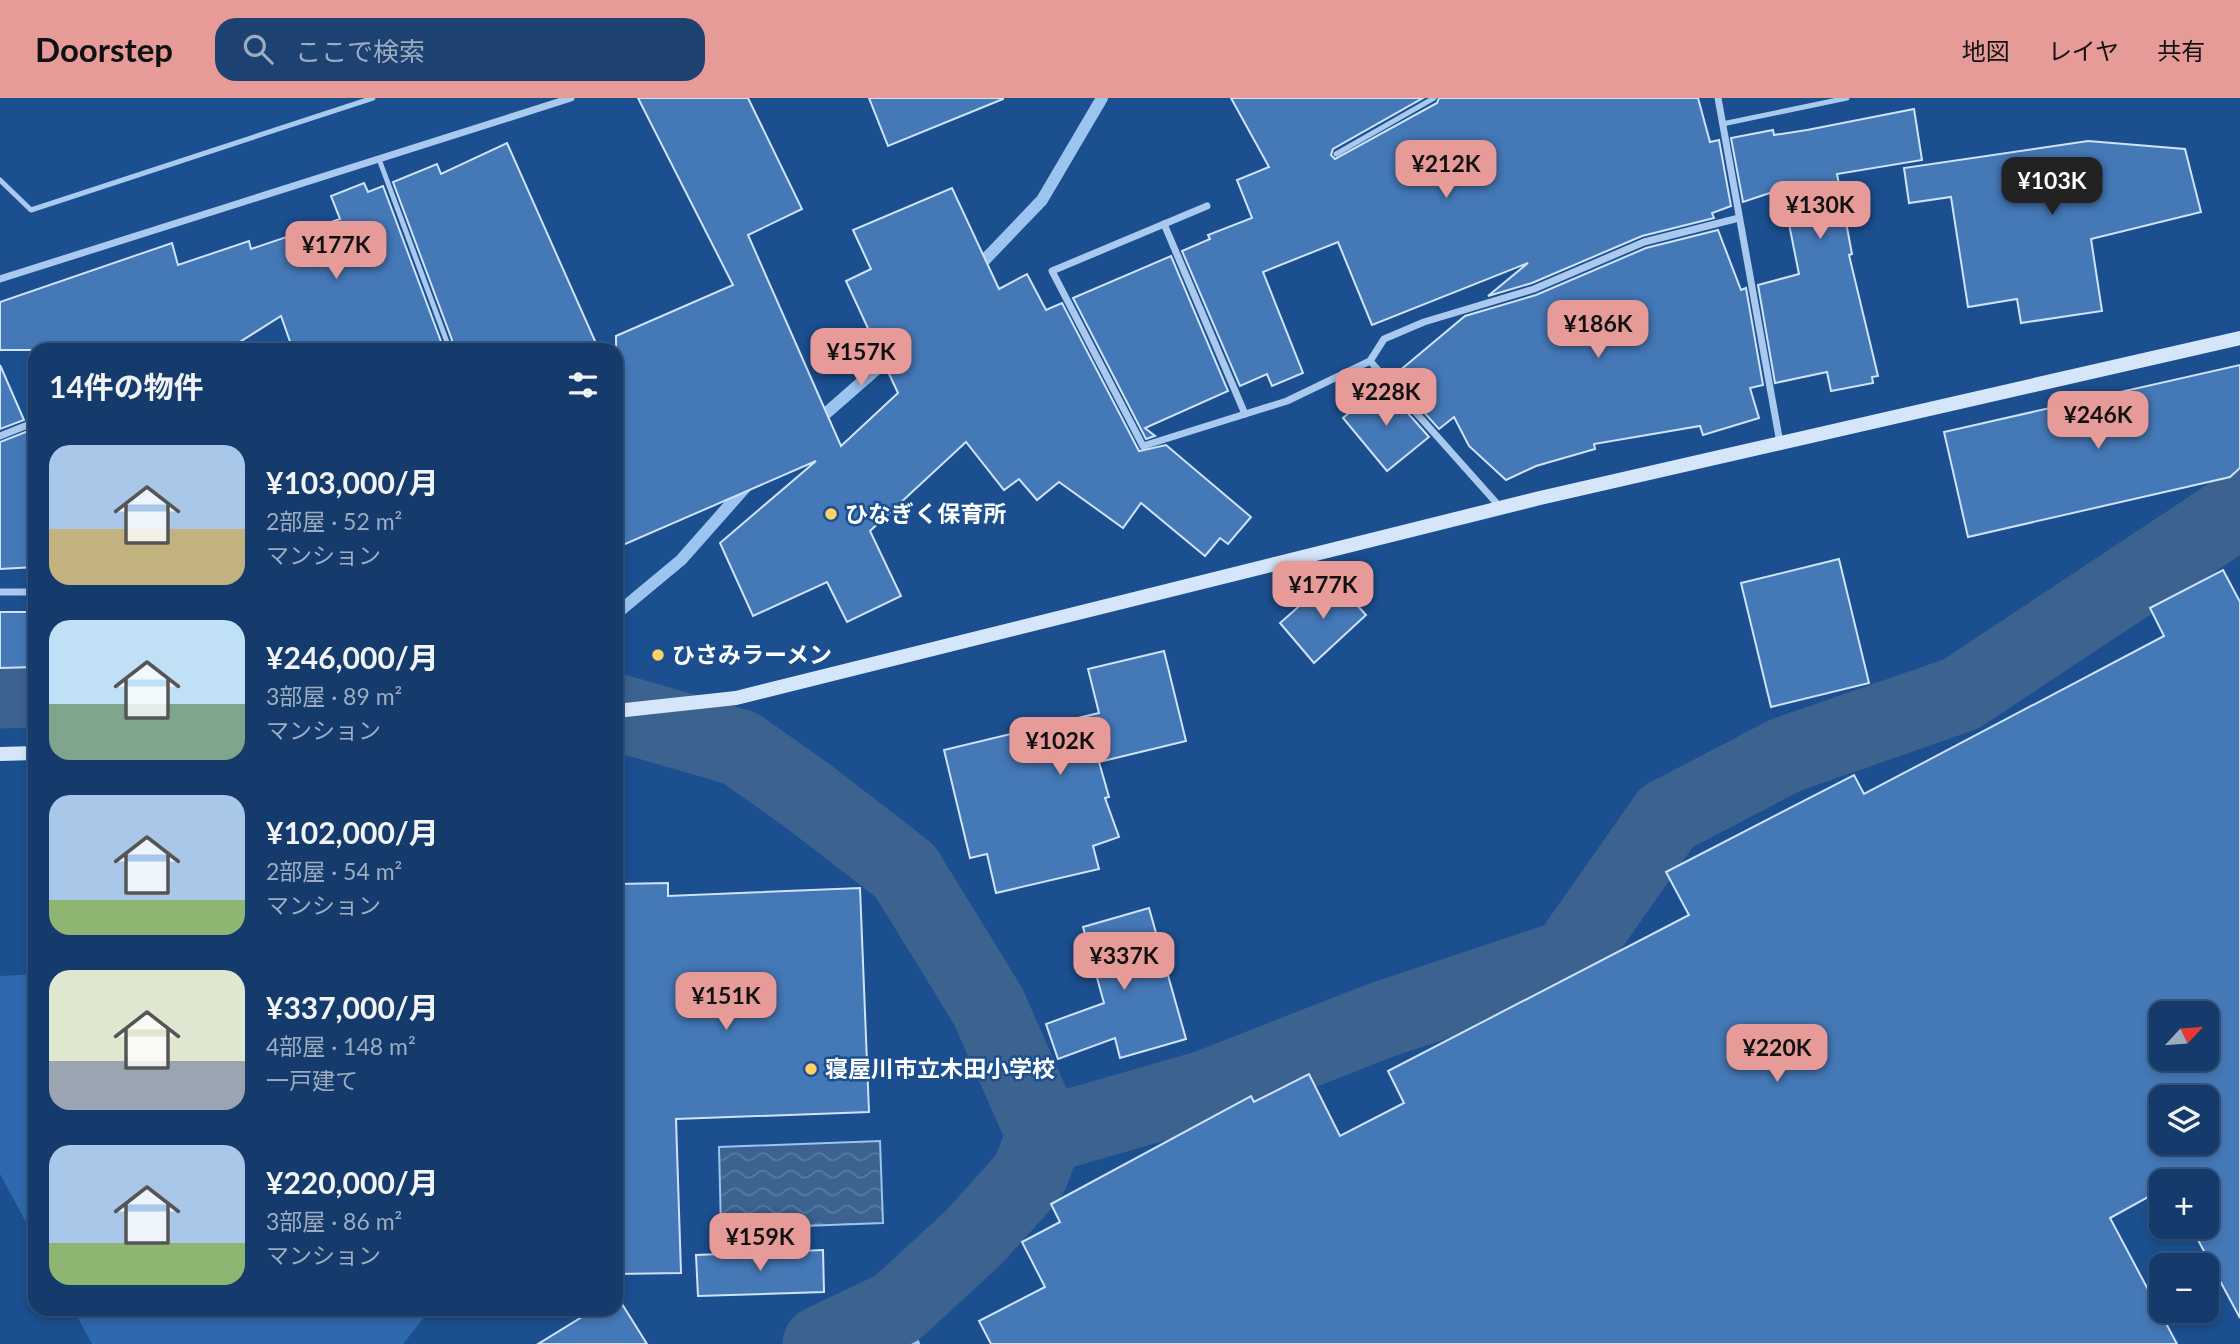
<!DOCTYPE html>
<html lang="ja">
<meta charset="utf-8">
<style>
body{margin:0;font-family:Lato,"Noto Sans JP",sans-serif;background:#1d4271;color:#f1f3f6;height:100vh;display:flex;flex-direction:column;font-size:26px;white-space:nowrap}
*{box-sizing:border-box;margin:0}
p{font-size:23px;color:#9dadc1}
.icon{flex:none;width:38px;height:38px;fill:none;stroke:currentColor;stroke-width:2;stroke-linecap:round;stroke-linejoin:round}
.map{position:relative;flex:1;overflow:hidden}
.sheet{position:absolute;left:28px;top:245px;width:595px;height:973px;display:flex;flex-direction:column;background:#143b6b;border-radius:21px;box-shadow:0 4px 10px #0003,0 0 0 2px #33557e}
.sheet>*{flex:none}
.needle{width:46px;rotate:64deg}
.fabs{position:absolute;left:2149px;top:903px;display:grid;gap:14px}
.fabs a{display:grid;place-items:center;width:70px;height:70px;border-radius:14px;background:#143b6b;box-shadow:0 4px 10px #0003,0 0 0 2px #33557e;font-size:35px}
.price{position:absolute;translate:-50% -60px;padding:0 16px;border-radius:14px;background:#e69b98;color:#111;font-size:23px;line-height:46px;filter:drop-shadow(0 2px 4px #0008)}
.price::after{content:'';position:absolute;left:50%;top:42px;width:21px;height:16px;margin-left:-10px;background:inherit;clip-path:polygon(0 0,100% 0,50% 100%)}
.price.active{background:#222;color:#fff}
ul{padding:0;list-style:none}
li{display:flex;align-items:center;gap:21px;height:175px;padding:0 21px}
li span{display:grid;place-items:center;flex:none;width:196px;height:140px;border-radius:21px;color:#555}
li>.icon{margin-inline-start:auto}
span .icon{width:84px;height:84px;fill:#fffc;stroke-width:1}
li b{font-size:30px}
h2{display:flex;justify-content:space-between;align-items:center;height:84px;padding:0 21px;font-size:30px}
header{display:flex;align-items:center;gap:42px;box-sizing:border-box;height:98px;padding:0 35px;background:#e69b98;color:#111}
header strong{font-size:33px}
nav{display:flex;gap:38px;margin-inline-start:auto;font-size:24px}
.search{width:490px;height:63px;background:#1d4271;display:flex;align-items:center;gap:18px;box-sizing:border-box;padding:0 24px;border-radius:21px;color:#9dadc1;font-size:26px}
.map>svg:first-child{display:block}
.pitch{fill:#2e69ad}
.water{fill:url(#water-waves);stroke:#9cc4f0;stroke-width:2}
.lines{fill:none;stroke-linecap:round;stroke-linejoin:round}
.stream{stroke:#9cc4f0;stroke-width:12}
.river{stroke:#3c6290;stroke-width:77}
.building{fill:#4478b7;stroke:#cfe3fa;stroke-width:2;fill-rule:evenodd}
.lane{stroke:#a9c9ee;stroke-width:5}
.street{stroke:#a9c9ee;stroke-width:7}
.secondary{stroke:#d6e6fa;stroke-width:14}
.poi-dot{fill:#ffd166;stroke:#1b4f8f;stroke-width:2.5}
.labels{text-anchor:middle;stroke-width:5;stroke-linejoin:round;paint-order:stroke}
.poi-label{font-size:23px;font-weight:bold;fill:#fff;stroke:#1b4f8f;text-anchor:start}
</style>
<header>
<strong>Doorstep</strong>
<div class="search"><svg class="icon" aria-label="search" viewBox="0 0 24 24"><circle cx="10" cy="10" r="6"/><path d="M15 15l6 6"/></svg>ここで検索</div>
<nav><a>地図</a><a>レイヤ</a><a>共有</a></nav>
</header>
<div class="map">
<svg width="2240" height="1246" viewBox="0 0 2240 1246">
<defs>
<pattern id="water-waves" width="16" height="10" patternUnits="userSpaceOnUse" patternTransform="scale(1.75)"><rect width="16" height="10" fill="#3c6290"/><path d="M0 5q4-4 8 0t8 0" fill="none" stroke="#597aa1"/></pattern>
</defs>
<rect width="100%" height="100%" fill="#1b4f8f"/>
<g class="pitch">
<polygon points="35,876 35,1141 0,1076 0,878"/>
<polygon points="73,1211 431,1211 403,1246 92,1246"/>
</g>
<polygon class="water" points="880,1043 883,1125 721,1131 719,1049"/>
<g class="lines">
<g class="stream">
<polyline points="974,173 1042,102 1102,0"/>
<polyline points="815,325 896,254"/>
<polyline points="616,516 681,462 750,384"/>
<polyline points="897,1210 914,1246"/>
</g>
<g class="river">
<polyline points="0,592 35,591"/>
<polyline points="616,614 740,650 808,698 905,773 988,908 1045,1037"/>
<polyline points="821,1246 897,1210 974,1139 1029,1078 1045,1037 1205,991 1384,921 1568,860 1667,719 1786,657 1961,596 2240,411"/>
</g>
</g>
<g class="building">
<polygon points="638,0 748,0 802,111 748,137 841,348 898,295 846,183 871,171 853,132 952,90 999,191 1027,176 1046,212 1062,205 1139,353 1166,347 1251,419 1228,446 1220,440 1205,458 1141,405 1123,430 1059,384 1037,402 1019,381 1004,392 966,344 870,433 901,498 847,524 827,484 753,518 720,445 816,363 616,450 616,238 733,187"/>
<polygon points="869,0 1003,0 1003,1 888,48"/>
<polygon points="1231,0 1423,0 1333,51 1331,57 1335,61 1437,5 1439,0 1698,0 1710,44 1719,42 1731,108 1712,115 1714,120 1642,138 1532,185 1488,198 1528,165 1372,227 1338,144 1263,174 1303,275 1272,288 1267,276 1240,288 1182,153 1210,141 1208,137 1252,120 1237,82 1269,69"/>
<polygon points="1914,11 1922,62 1837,76 1852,156 1849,157 1878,278 1872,279 1873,285 1831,293 1827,274 1775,285 1758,187 1799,176 1782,91 1743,104 1731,40 1773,32 1774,37 1807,32"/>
<polygon points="2088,43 2185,51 2201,114 2091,141 2102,213 2021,225 2017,201 1968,209 1951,99 1909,105 1904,70"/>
<polygon points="507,45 599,252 293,252 281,218 227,252 0,252 0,204 172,145 178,167 249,143 251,151 340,121 331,98 364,85 368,94 383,88 442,246 449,249 452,242 393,84 437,66 441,76"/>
<polygon points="1718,132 1741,192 1746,190 1763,287 1750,290 1759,320 1703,337 1700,328 1594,346 1595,351 1536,368 1506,382 1469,348 1454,319 1439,331 1392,279 1465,218 1536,197 1646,150"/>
<polygon points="1171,158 1228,293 1145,330 1155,338 1146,341 1073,200"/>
<polygon points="0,267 24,322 0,331"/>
<polygon points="2240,267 2240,370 2230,379 1968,439 1944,334"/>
<polygon points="1383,287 1429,339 1387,373 1343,320"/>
<polygon points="28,333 35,349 35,469 0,471 0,344"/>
<polygon points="1839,461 1869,585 1771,609 1741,485"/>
<path d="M2223,472L2240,504V1220L2191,1129H2207V1083H2161V1092L2110,1120L2177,1246H991L979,1223L1045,1189L1022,1144L1060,1124L1051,1106L1251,998L1254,1004L1309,976L1340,1038L1404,1005L1388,973L1689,817L1666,774L1854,677L1864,696L2164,538L2150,510ZM2161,915H2207V961H2161ZM2161,999H2207V1045H2161Z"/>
<polygon points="1322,488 1331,497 1340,488 1366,517 1314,565 1280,525"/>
<polygon points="0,514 33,514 34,569 0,570"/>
<polygon points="1164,553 1186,643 1099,664 1109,699 1105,700 1119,739 1093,748 1099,771 996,795 987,756 970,760 944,652 1099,615 1088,571"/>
<polygon points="668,785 668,798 860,790 869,1014 676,1021 681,1175 616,1176 616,786"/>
<polygon points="1149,810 1186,941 1120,960 1115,940 1058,961 1046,926 1104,905 1083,829"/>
<polygon points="823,1152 824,1194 698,1198 696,1157"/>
<polygon points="617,1198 647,1246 538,1246 595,1211 616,1211"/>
</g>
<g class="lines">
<g class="lane">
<polyline points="1722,26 1847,0"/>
<polyline points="1336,56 1434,0"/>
<polyline points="379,61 447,244"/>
<polyline points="0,82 31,112 373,0"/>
</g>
<g class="street">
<polyline points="1718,0 1780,345"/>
<polyline points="1207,108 1052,173 1143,348 1287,303 1370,263 1384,241 1424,224 1534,191 1644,144 1739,120"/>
<polyline points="1164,126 1245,316"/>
<polyline points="0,181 571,0"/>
<polyline points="1370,263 1500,409"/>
<polyline points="0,338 35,324"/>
<polyline points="0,494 35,494"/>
</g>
<g class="secondary">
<polyline points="616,613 736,600 1540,400 2240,240"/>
<polyline points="0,656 35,655"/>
</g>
</g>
<g class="poi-dot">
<circle cx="831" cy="416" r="7"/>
<circle cx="658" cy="557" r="7"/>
<circle cx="811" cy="971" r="7"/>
</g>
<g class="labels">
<g class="poi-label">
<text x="845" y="424">ひなぎく保育所</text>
<text x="672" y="565">ひさみラーメン</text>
<text x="825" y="979">寝屋川市立木田小学校</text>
</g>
</g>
</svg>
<div class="fabs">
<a><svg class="needle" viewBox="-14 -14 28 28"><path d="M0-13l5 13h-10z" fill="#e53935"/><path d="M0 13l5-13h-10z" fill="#9dadc1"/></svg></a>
<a><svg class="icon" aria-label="layers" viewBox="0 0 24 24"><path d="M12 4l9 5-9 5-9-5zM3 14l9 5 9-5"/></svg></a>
<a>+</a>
<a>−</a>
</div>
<b class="price" style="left:1446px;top:102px">¥212K</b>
<b class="price active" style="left:2052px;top:119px">¥103K</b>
<b class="price" style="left:1820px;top:143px">¥130K</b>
<b class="price" style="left:336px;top:183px">¥177K</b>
<b class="price" style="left:1598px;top:262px">¥186K</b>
<b class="price" style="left:861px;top:290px">¥157K</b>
<b class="price" style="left:1386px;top:330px">¥228K</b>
<b class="price" style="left:2098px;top:353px">¥246K</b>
<b class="price" style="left:1323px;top:523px">¥177K</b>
<b class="price" style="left:1060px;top:679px">¥102K</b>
<b class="price" style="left:1124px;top:894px">¥337K</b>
<b class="price" style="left:726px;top:934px">¥151K</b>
<b class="price" style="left:1777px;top:986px">¥220K</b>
<b class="price" style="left:760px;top:1175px">¥159K</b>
<section class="sheet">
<h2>14件の物件<svg class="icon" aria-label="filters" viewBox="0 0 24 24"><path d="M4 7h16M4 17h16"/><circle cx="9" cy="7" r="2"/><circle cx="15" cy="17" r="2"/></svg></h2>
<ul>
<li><span style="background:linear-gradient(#a9c7e8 60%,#c2b280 0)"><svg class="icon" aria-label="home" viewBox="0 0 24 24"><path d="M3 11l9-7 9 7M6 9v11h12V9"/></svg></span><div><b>¥103,000/月</b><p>2部屋 · 52 m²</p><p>マンション</p></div></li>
<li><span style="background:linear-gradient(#bfe0f5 60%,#7fa58c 0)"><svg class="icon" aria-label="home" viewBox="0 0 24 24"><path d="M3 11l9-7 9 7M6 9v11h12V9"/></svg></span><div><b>¥246,000/月</b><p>3部屋 · 89 m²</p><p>マンション</p></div></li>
<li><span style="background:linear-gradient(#a9c7e8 75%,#8fb573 0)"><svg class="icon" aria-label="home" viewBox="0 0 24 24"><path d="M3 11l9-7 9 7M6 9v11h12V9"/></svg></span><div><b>¥102,000/月</b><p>2部屋 · 54 m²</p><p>マンション</p></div></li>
<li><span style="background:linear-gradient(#dfe7d0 65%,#9aa5b1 0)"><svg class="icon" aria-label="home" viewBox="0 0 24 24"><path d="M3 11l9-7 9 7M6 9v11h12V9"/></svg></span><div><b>¥337,000/月</b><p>4部屋 · 148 m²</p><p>一戸建て</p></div></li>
<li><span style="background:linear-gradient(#a9c7e8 70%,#8fb573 0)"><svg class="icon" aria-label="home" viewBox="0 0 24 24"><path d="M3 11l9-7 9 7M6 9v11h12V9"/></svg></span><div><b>¥220,000/月</b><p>3部屋 · 86 m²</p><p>マンション</p></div></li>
</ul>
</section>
</div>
